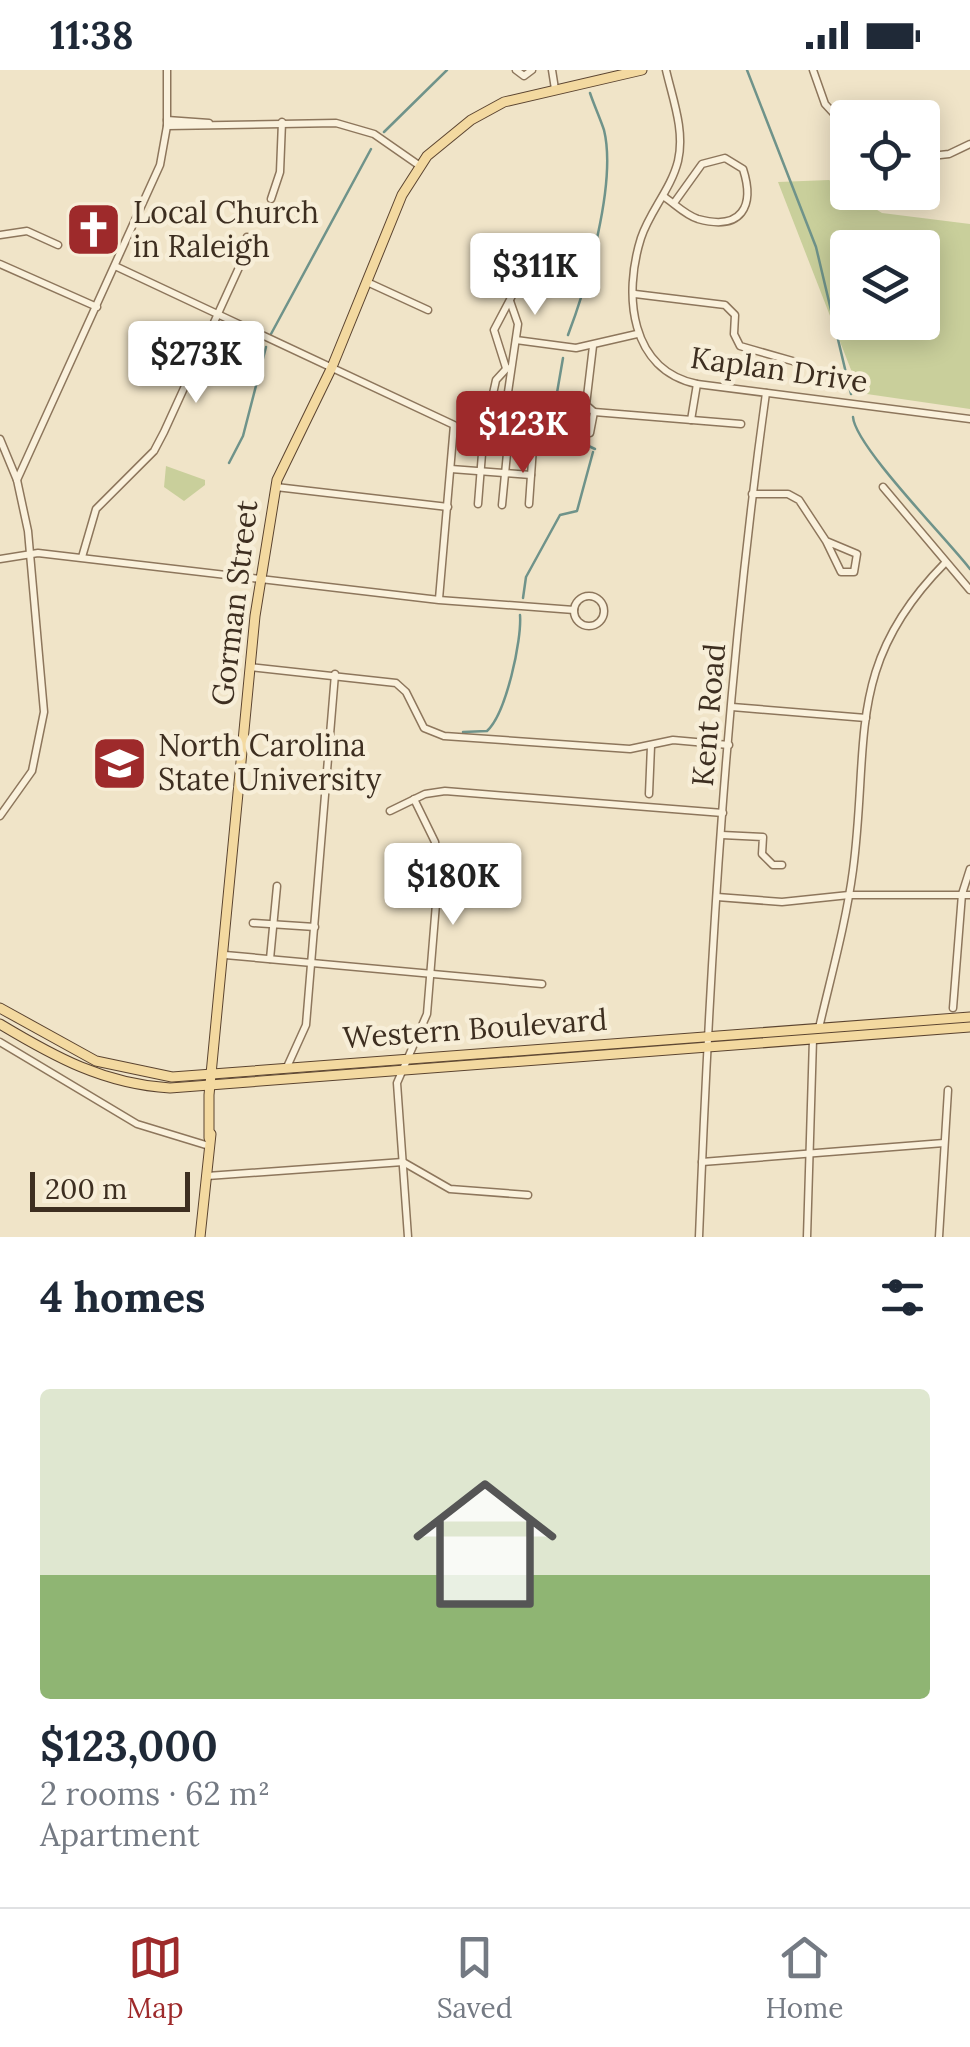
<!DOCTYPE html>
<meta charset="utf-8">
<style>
body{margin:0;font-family:Lora,serif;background:#f2f2f3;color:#1f2937;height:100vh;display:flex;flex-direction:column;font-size:38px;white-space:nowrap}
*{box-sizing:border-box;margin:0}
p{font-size:32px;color:#747a83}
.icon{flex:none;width:55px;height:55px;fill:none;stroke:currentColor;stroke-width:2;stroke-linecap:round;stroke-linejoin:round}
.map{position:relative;height:1167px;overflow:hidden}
.drawer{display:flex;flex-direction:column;background:#fff;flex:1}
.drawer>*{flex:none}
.tools{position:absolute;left:830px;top:30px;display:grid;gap:20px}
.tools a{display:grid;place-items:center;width:110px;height:110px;border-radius:10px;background:#fff;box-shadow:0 5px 25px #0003;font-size:50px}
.scale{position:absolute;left:30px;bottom:25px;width:160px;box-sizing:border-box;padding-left:10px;border:5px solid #3d2e20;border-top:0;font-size:28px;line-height:35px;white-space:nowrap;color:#3d2e20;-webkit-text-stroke:8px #f7eed8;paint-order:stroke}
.price{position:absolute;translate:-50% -85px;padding:0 22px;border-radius:10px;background:#fff;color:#222;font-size:32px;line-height:65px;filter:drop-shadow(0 2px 5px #0008)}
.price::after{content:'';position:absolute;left:50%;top:60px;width:30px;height:22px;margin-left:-15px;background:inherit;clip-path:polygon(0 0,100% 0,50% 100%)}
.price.selected{background:#9e2a2b;color:#fff}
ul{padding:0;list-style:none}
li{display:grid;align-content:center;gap:20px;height:530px;padding:0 40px}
li span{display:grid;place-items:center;height:310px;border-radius:10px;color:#555}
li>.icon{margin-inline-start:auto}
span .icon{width:180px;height:180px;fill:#fffc;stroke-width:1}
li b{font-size:42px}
h2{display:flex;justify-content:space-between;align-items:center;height:120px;padding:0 40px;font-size:42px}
.status{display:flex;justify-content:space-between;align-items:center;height:70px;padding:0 50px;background:#fff;direction:ltr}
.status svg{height:28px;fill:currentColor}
.tabs{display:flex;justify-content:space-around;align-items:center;height:140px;border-top:2px solid #e0e1e3;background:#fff;font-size:28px;color:#747a83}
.tabs a{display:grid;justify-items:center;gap:5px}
.tabs .selected{color:#9e2a2b}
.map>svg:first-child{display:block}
.green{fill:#c9cf9b;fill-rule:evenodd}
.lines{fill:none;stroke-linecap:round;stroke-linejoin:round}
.stream{stroke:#6f938a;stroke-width:2.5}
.minor-casing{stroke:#8d765c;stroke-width:9}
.major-casing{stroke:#5b4430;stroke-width:11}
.minor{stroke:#faf1dc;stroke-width:6}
.major{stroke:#f3d9a0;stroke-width:9}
.labels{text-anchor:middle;stroke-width:9;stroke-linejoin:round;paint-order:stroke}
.poi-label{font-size:30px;fill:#3d2e20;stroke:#f7eed8;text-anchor:start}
.street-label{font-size:30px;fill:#3d2e20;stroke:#f7eed8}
</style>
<div class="status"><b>11:38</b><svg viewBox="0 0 49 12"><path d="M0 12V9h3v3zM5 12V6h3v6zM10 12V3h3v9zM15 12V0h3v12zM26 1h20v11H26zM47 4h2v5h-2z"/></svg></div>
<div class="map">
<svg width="970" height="1167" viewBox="0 0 970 1167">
<rect width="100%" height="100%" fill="#f0e4c8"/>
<g class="green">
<path d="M829,110L882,143L970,154V339L860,323L778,112ZM848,178H922V252H848Z"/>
<polygon points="166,396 205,410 205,415 184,431 164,417"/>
</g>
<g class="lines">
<g class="stream">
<polyline points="747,0 816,177 851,324"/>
<polyline points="384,62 447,0"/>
<polyline points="271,264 371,79"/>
<path d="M568,265C587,215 617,113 604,60C600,48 594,35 590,23"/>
<polyline points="563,288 554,340 561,363 595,379"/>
<path d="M853,347C855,376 947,469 970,499"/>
<polyline points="229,393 243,366 266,277"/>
<polyline points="523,528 526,507 560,445 577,441 593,382"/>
<path d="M463,662L487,661C506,644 522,570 520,545"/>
</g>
<defs>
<g id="minor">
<polyline points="516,0 524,6 532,0"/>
<polyline points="552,0 555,19"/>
<path d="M666,0C673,30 685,61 678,91C671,119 650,141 641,168C623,225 630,300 697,314L970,349"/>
<polyline points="813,0 825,34 848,59"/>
<polyline points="167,50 209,53"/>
<polyline points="167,56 336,53 374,64 420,96"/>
<polyline points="922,87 949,84 970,74"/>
<path d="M663,126C674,133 685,145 698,149C742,161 755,136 743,99L725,88L702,94L674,133"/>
<polyline points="271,129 280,102 282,52"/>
<polyline points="0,165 27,161 58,175"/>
<polyline points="0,194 97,237"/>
<polyline points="115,196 454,355 439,529"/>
<polyline points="476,199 514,216"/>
<polyline points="367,212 428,240"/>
<polyline points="635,224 725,235 735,245 734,264 740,276 796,292"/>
<polyline points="516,270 576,278 637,264"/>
<polyline points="506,298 494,260 534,184"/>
<polyline points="492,326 539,336"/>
<polyline points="507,329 518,254 510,231"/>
<polyline points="594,342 741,354"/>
<polyline points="691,350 697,314"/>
<polyline points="486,356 496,310 507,298"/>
<polyline points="590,363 594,342 586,335 593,276"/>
<polyline points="0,369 17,410 28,461 44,642 32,701 0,746"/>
<polyline points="451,399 531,405"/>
<polyline points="17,410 160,95 167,56 167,0"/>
<polyline points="276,417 448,437"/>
<polyline points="883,417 970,520"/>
<polyline points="752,424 788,424 799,430 826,471 857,484 854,502 841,502 826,471"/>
<polyline points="478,434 483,371"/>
<polyline points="529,434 533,377"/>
<polyline points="502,435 508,373"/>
<polyline points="82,487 96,439 154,381 164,362 247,180 247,167"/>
<polyline points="0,489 38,483 439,530 574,540"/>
<circle cx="589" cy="541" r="15"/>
<polyline points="250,597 396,613 406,622 424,658 444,666 630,679 673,670 729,675"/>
<polyline points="732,637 866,648"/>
<polyline points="649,724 651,676"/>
<polyline points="390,741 425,724 445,721 723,743"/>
<polyline points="722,765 763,767 762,784 773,795 782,795"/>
<polyline points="717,827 782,832 849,825 970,825"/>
<polyline points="253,853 315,857"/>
<polyline points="225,885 542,914"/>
<polyline points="270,889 277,816"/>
<polyline points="953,938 962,824 970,799"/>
<path d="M819,958C831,906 846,853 853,800C870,671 844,595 945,493"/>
<polyline points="0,972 137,1054 209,1076"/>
<polyline points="287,997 306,955 335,604"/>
<polyline points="702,1092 944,1073"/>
<polyline points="207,1106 403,1092 450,1119 528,1125"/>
<polyline points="408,1167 397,1013 427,944 439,797 435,772 414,729"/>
<path d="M699,1167C710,885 727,603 766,323"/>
<polyline points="807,1167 813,969"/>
<polyline points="939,1167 948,1020"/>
</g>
<g id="major">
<polyline points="0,938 96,991 172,1007 970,947"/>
<path d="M0,954C55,987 104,1014 170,1018L970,957"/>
<polyline points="209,1068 209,1025 255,546 277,410 332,297 402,125 427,86 471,50 504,32 642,0"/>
<polyline points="200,1167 211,1064"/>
</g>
</defs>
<use href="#minor" class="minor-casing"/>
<use href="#major" class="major-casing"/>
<use href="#minor" class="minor"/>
<use href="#major" class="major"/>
</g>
<defs>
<symbol id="church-square" viewBox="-11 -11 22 22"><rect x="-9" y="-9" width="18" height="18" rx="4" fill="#9e2a2b" stroke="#f7eed8"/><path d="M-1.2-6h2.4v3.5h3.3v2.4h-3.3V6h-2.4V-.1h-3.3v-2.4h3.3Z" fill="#fff"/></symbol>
<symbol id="university-square" viewBox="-11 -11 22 22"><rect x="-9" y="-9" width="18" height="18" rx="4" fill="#9e2a2b" stroke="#f7eed8"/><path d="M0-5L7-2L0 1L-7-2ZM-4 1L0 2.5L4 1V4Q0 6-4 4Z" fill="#fff"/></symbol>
</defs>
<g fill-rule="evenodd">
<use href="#church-square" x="62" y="128" width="63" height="63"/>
<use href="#university-square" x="88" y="662" width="63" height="63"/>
</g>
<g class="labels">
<g class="poi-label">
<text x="133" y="153">Local Church<tspan x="133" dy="34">in Raleigh</tspan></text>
<text x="158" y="686">North Carolina<tspan x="158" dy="34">State University</tspan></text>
</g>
<g class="street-label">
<text transform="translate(779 300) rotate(8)" y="10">Kaplan Drive</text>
<text transform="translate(235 533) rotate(-83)" y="10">Gorman Street</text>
<text transform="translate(709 645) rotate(-85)" y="10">Kent Road</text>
<text transform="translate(475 959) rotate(-4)" y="10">Western Boulevard</text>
</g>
</g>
</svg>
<div class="tools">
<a><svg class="icon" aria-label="locate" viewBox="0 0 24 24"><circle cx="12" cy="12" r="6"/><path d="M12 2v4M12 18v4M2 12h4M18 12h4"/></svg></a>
<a><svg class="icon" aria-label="layers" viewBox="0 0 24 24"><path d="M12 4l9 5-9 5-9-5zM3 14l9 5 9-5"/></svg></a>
</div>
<div class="scale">200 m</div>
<b class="price" style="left:535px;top:248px">$311K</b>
<b class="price" style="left:196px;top:336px">$273K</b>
<b class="price selected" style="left:523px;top:406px">$123K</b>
<b class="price" style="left:453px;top:858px">$180K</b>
</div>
<section class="drawer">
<h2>4 homes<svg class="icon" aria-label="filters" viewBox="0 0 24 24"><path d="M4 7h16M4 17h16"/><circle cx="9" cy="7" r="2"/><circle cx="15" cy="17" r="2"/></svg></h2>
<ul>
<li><span style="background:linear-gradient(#dfe7d0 60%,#8fb573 0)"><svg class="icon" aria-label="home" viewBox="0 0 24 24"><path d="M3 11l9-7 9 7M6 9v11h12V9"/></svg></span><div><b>$123,000</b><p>2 rooms · 62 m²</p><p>Apartment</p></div></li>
</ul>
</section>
<nav class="tabs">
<a class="selected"><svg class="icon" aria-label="map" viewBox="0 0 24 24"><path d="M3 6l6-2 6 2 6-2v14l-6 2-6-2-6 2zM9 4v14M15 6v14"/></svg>Map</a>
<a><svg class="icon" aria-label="saved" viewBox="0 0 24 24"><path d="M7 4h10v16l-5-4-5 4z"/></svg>Saved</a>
<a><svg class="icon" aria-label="home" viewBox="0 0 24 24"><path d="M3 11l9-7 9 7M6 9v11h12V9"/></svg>Home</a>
</nav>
